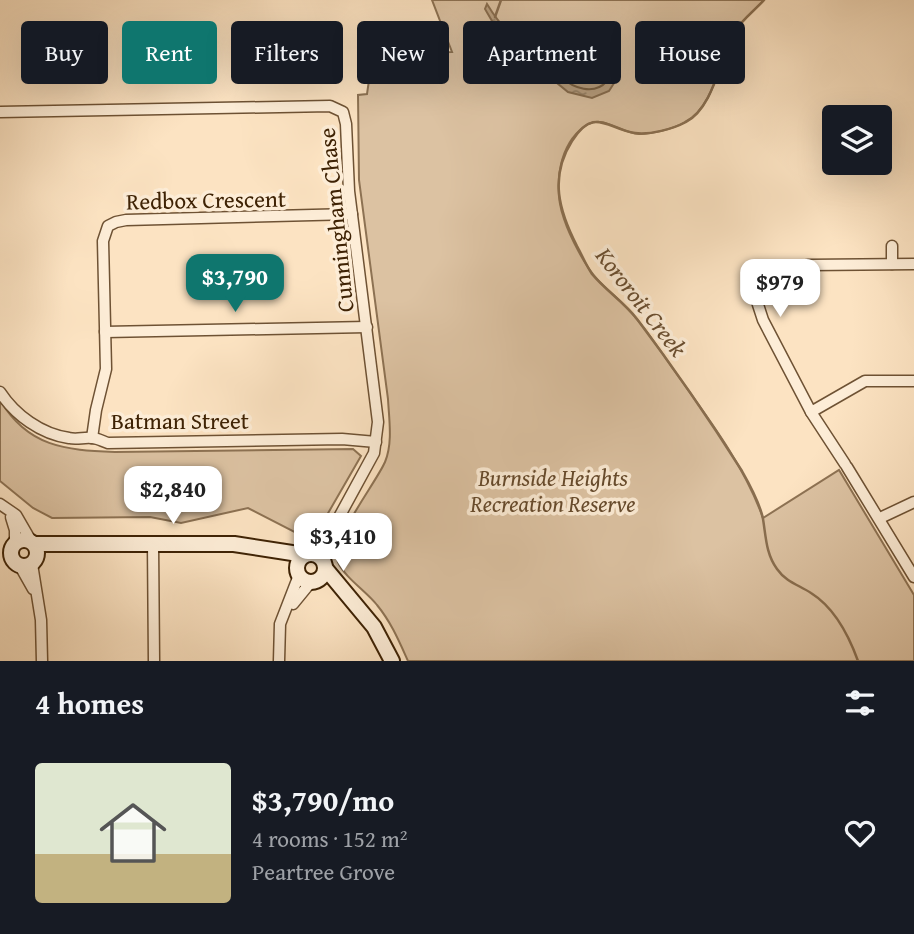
<!DOCTYPE html>
<meta charset="utf-8">
<style>
body{margin:0;font-family:"Gentium Book Plus",serif;background:#20242c;color:#f1f3f6;height:100vh;display:flex;flex-direction:column;font-size:26px;white-space:nowrap}
*{box-sizing:border-box;margin:0}
p{font-size:23px;color:#9ea1a6}
.icon{flex:none;width:38px;height:38px;fill:none;stroke:currentColor;stroke-width:2;stroke-linecap:round;stroke-linejoin:round}
.map{position:relative;height:661px;overflow:hidden}
.details{display:flex;flex-direction:column;background:#171b24;flex:1}
.details>*{flex:none}
.top-card{position:absolute;left:21px;top:21px;width:873px;height:63px;display:flex;gap:14px}
.controls{position:absolute;left:822px;top:105px;display:grid;gap:14px}
.controls a{display:grid;place-items:center;width:70px;height:70px;border-radius:7px;background:#171b24;box-shadow:0 7px 28px #0002;font-size:35px}
.price{position:absolute;translate:-50% -60px;padding:0 16px;border-radius:14px;background:#fff;color:#222;font-size:23px;line-height:46px;filter:drop-shadow(0 2px 4px #0008)}
.price::after{content:'';position:absolute;left:50%;top:42px;width:21px;height:16px;margin-left:-10px;background:inherit;clip-path:polygon(0 0,100% 0,50% 100%)}
.price.on{background:#0f766e;color:#fff}
ul{padding:0;list-style:none}
li{display:flex;align-items:center;gap:21px;height:175px;padding:0 35px}
li span{display:grid;place-items:center;flex:none;width:196px;height:140px;border-radius:7px;color:#555}
li>.icon{margin-inline-start:auto}
span .icon{width:84px;height:84px;fill:#fffc;stroke-width:1}
li b{font-size:30px}
h2{display:flex;justify-content:space-between;align-items:center;height:84px;padding:0 35px;font-size:30px}
.chip{padding:0 24px;border-radius:7px;background:#171b24;box-shadow:0 7px 28px #0002;font-size:24px;line-height:63px}
.chip.on{background:#0f766e;color:#fff}
.map>svg:first-child{display:block}
.green{fill:#dcc2a2;stroke:#8d7253;stroke-width:2}
.water{fill:url(#water-ripples);stroke:#896e4f;stroke-width:2}
.lines{fill:none;stroke-linecap:round;stroke-linejoin:round}
.shore{stroke:#7c6242;stroke-width:2}
.stream{stroke:#896e4f;stroke-width:2.5}
.street-casing{stroke:#6e5234;stroke-width:13}
.secondary-casing{stroke:#3e2204;stroke-width:18}
.street{stroke:#fdedd7;stroke-width:10}
.secondary{stroke:#fdedd7;stroke-width:14}
.labels{text-anchor:middle;stroke-width:7;stroke-linejoin:round;paint-order:stroke}
.street-label{font-size:23px;fill:#3e2204;stroke:#fdedd7}
.park-label{font-size:23px;font-style:italic;fill:#664a2c;stroke:#fdedd7}
.water-label{font-size:24px;font-style:italic;fill:#6a4e30;stroke:#fdedd7}
</style>
<div class="map">
<svg width="914" height="661" viewBox="0 0 914 661">
<defs>
<pattern id="water-ripples" width="26" height="14" patternUnits="userSpaceOnUse" patternTransform="scale(1.75)"><rect width="26" height="14" fill="#bba181"/><path d="M2 4q2-2 4 0t4 0M15 11q2-2 4 0t4 0" fill="none" stroke="#998367"/></pattern>
</defs>
<rect width="100%" height="100%" fill="#fce3c2"/>
<filter id="stains"><feTurbulence type="fractalNoise" baseFrequency=".00286" numOctaves="4"/><feColorMatrix values="0 0 0 0 .2 0 0 0 0 .09 0 0 0 0 .02 0 0 0 .5 -.17"/></filter>
<radialGradient id="worn" r=".72"><stop offset=".6" stop-color="#630" stop-opacity="0"/><stop offset="1" stop-color="#630" stop-opacity=".3"/></radialGradient>
<g class="green">
<path d="M432,0H764C755,10 742,20 735,31C720,58 714,108 685,122C673,129 653,134 639,134C618,133 601,110 580,130C557,151 554,191 564,219C570,237 585,266 597,279C609,292 624,303 635,317C650,334 662,354 676,373C708,418 744,465 763,518L839,470L914,595V661H408C399,641 391,622 377,605C366,591 345,578 338,562C329,542 376,483 385,462C393,443 389,419 388,399L359,180L358,95L367,94L373,53L452,52Z"/>
<path d="M0,400C28,447 65,450 115,452L353,449L361,456L312,541L248,508L181,523L150,517L52,518L33,508L0,481Z"/>
</g>
<path class="water" d="M487,4C519,57 553,64 611,71L616,80L609,91L592,98L568,92L502,38L485,9Z"/>
<g class="lines">
<path class="shore" d="M565,72L604,77L607,81C594,96 573,88 561,77V74Z"/>
<g class="stream">
<path d="M764,0C755,10 742,20 735,31C720,58 714,107 686,122C673,129 650,135 635,133C607,129 594,106 572,141C549,177 559,211 577,246C582,255 586,265 592,274C605,290 624,302 637,319C674,368 709,419 742,471C750,485 760,503 763,519C766,537 766,554 777,569C786,582 799,585 811,593C835,608 849,636 858,661"/>
<polyline points="495,17 501,0"/>
</g>
<defs>
<g id="street">
<polyline points="0,112 330,106 343,112 346,124 349,191 378,422 374,453 332,530 324,564"/>
<polyline points="892,246 892,264"/>
<polyline points="914,264 809,265 748,274 763,320 811,412 865,381 914,381"/>
<polyline points="105,332 367,327"/>
<path d="M0,392C15,415 41,434 69,438C77,440 84,437 92,438C97,438 102,441 108,443L342,439L376,442"/>
<polyline points="811,412 845,464"/>
<polyline points="92,438 96,410 106,369 103,241 108,226 116,222 126,220 352,214"/>
<polyline points="847,467 914,577"/>
<polyline points="0,504 16,515 31,541"/>
<polyline points="11,517 15,530 15,543"/>
<polyline points="880,518 914,502"/>
<polyline points="153,544 154,661"/>
<polyline points="310,554 327,535"/>
<polyline points="32,564 41,620 42,661"/>
<polyline points="20,566 33,589"/>
<polyline points="293,604 311,582"/>
<polyline points="279,661 280,624 299,575"/>
</g>
<g id="secondary">
<circle cx="24" cy="553" r="13"/>
<polyline points="34,544 234,544 305,555"/>
<circle cx="311" cy="568" r="14"/>
<polyline points="325,568 374,627 392,661"/>
</g>
</defs>
<use href="#street" class="street-casing"/>
<use href="#secondary" class="secondary-casing"/>
<use href="#street" class="street"/>
<use href="#secondary" class="secondary"/>
</g>
<g class="labels">
<g class="street-label">
<text transform="translate(206 200) rotate(-1)" y="8">Redbox Crescent</text>
<text transform="translate(336 220) rotate(-96)" y="8">Cunningham Chase</text>
<text x="180" y="429">Batman Street</text>
</g>
<g class="park-label">
<text x="553" y="486">Burnside Heights<tspan x="553" dy="26">Recreation Reserve</tspan></text>
</g>
<g class="water-label">
<text transform="translate(641 302) rotate(52)" y="8">Kororoit Creek</text>
</g>
</g>
<rect width="100%" height="100%" filter="url(#stains)"/>
<rect width="100%" height="100%" fill="url(#worn)"/>
</svg>
<div class="controls">
<a><svg class="icon" aria-label="layers" viewBox="0 0 24 24"><path d="M12 4l9 5-9 5-9-5zM3 14l9 5 9-5"/></svg></a>
</div>
<b class="price on" style="left:235px;top:314px">$3,790</b>
<b class="price" style="left:780px;top:319px">$979</b>
<b class="price" style="left:173px;top:526px">$2,840</b>
<b class="price" style="left:343px;top:573px">$3,410</b>
<div class="top-card">
<a class="chip">Buy</a>
<a class="chip on">Rent</a>
<a class="chip">Filters</a>
<a class="chip">New</a>
<a class="chip">Apartment</a>
<a class="chip">House</a>
</div>
</div>
<section class="details">
<h2>4 homes<svg class="icon" aria-label="filters" viewBox="0 0 24 24"><path d="M4 7h16M4 17h16"/><circle cx="9" cy="7" r="2"/><circle cx="15" cy="17" r="2"/></svg></h2>
<ul>
<li><span style="background:linear-gradient(#dfe7d0 65%,#c2b280 0)"><svg class="icon" aria-label="home" viewBox="0 0 24 24"><path d="M3 11l9-7 9 7M6 9v11h12V9"/></svg></span><div><b>$3,790/mo</b><p>4 rooms · 152 m²</p><p>Peartree Grove</p></div><svg class="icon" aria-label="heart" viewBox="0 0 24 24"><path d="M12 20l-8-8c-3-5 5-10 8-4 3-6 11-1 8 4z"/></svg></li>
</ul>
</section>
